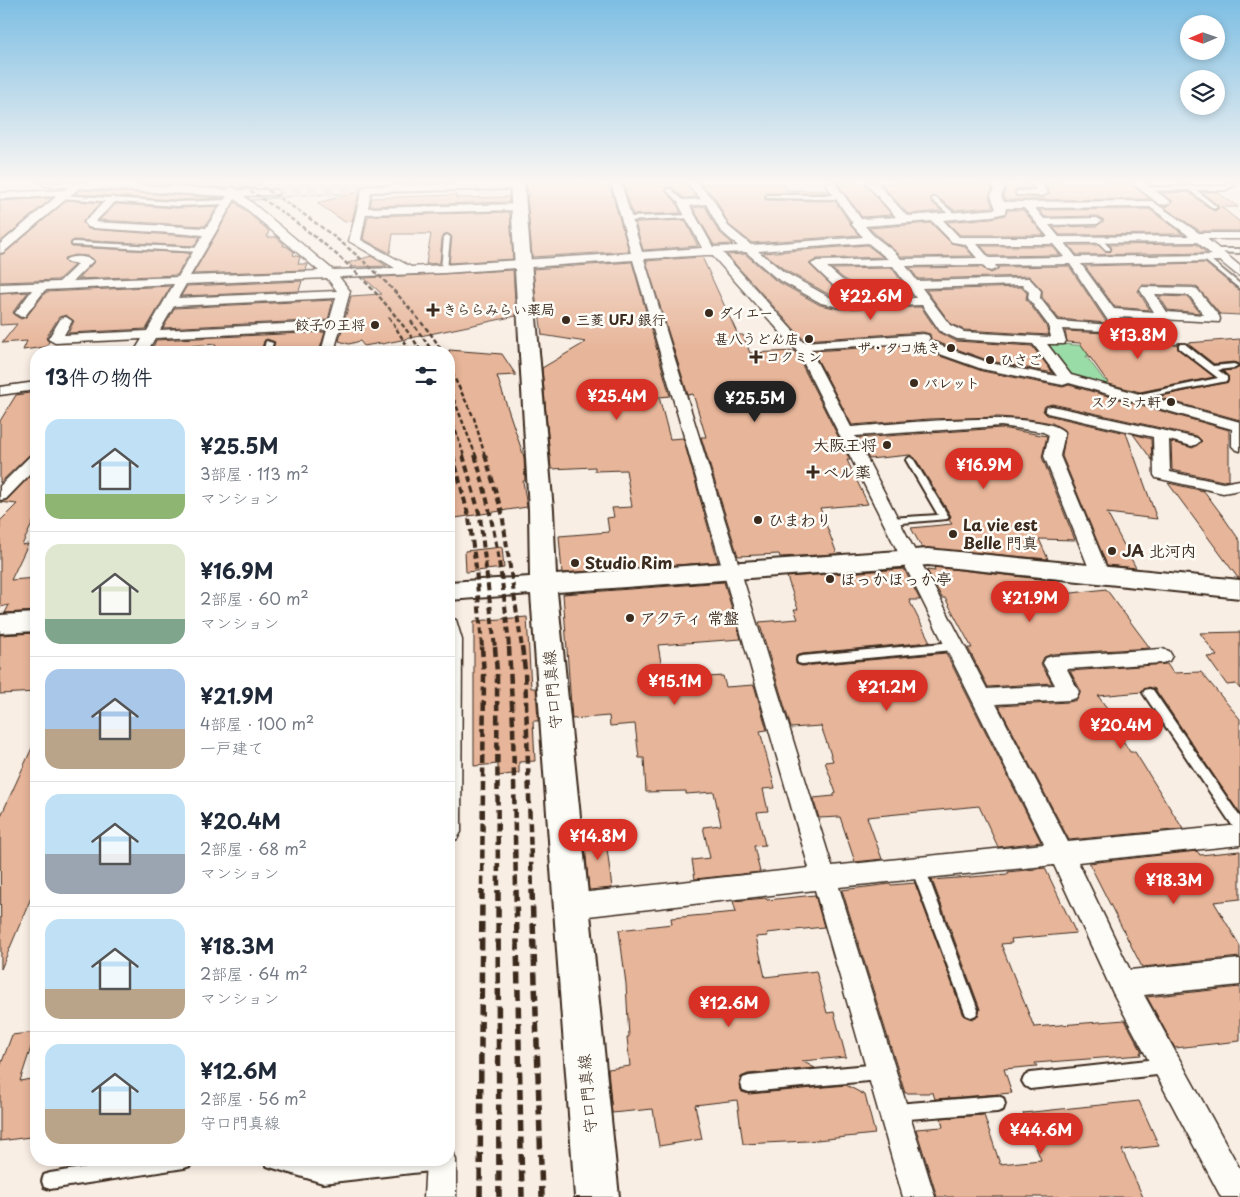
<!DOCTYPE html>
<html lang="ja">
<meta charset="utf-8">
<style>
body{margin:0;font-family:"Playpen Sans","Klee One",sans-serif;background:#f6f6f7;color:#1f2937;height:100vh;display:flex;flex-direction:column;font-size:19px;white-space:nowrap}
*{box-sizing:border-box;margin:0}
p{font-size:16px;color:#747a83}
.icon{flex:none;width:28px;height:28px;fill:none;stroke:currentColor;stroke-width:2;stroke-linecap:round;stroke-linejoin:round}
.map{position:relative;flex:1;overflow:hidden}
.details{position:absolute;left:30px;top:346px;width:425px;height:820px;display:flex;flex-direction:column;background:#fff;border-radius:20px;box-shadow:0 2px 8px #0003}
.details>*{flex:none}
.needle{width:32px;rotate:268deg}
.buttons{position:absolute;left:1180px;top:15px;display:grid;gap:10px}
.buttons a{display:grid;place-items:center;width:45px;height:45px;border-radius:50%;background:#fff;box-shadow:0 2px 8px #0003;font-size:25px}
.price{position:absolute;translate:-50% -42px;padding:0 11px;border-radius:18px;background:#d93025;color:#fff;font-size:16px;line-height:32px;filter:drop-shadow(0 1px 2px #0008)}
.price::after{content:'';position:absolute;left:50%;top:30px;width:15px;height:11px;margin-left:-8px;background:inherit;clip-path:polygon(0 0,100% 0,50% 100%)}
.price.on{background:#222;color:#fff}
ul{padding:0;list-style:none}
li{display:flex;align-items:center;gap:15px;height:125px;padding:0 15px}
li+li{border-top:1px solid #e0e1e3}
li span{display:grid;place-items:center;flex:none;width:140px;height:100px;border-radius:15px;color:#555}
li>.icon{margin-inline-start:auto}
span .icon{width:60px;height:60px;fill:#fffc;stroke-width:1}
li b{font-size:21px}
h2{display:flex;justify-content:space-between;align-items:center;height:60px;padding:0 15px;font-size:21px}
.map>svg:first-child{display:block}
.green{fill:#9adca7;stroke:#6a8362;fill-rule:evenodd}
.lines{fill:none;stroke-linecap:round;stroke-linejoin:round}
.stream{fill:#638c90;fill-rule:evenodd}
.building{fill:#e7b599;stroke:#3b2a1e}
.street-tunnel{stroke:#d3c7bc;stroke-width:11;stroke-dasharray:11 5.5;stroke-linecap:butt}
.lane-casing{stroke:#3b2a1e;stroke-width:4}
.street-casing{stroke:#3b2a1e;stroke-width:3}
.secondary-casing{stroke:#3b2a1e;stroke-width:4}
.lane{fill:#fdfcf7;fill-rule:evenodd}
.street{fill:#fdfcf7;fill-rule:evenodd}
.secondary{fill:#fdfcf7;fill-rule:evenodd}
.rail-far3{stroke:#3b2a1e;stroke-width:2.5;stroke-dasharray:4.5 2.5;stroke-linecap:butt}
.rail-far2{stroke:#3b2a1e;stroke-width:4;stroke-dasharray:7 4;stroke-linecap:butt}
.rail-far1{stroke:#3b2a1e;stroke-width:4.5;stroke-dasharray:9 4.5;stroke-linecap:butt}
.rail{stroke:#3b2a1e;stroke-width:5.5;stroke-dasharray:11 5.5;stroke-linecap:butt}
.poi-dot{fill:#3b2a1e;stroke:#fdfcf7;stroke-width:2}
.labels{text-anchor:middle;stroke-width:5;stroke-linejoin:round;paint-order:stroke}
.far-poi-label{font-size:14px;font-weight:bold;fill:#3b2a1e;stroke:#fdfcf7;text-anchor:start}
.poi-label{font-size:16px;font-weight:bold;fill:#3b2a1e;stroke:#fdfcf7;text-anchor:start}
.street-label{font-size:16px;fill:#3b2a1e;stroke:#fdfcf7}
</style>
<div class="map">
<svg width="1240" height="1197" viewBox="0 0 1240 1197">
<rect width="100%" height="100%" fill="#f9eee4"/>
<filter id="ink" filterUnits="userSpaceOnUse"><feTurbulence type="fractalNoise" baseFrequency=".02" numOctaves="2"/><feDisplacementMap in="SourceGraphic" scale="10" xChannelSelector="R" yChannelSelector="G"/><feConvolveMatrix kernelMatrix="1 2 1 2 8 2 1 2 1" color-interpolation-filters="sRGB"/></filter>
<g filter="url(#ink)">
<path class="green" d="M1045,343L1135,349L1179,385L1130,394L1076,379L1065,373ZM1086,356H1122L1141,380H1104Z"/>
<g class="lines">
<g class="stream">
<polygon points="536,186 537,186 537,188 505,191 302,196 225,204 223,203 225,202 302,194 505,189"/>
<polygon points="66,195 66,197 65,197 0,201 0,199"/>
<polygon points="75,195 91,195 111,201 147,203 149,204 147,205 111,203 91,197 75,197"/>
</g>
</g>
<g class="building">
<polygon points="140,183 248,183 256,188 238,188 233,185 227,188"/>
<polygon points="528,183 609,183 629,251 532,257 527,196 529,196 526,184"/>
<polygon points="623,183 687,183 689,188 697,197 684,198 672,188 667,187 666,192 676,202 681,213 633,215"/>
<polygon points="700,183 783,183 787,190 828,191 830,193 768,193 764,198 766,200 835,201 850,223 851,226 859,235 752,243 729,225 715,198"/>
<polygon points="837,183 864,183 892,215 862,217"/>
<polygon points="880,183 989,183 992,189 989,197 993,207 954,210 937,197 932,196 931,201 942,211 908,214"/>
<polygon points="1003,183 1029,183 1032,188 1016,189 1015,196 1043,198 1050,193 1043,183 1130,183 1150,199 1005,200 1003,196 1006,188"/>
<polygon points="80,190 224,198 177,200 75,194"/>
<polygon points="359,192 352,221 345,222 317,203"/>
<polygon points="1188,192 1214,211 1218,209 1218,206 1201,192 1217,192 1238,207 1221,207 1240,222 1240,231 1200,231 1163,207 1167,207 1173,201 1161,193"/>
<polygon points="456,195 456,198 509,197 509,202 370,206 372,198"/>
<polygon points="52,198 0,242 0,201"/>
<polygon points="67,200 101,203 83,221 88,229 200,237 194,246 74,240 70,243 72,247 190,253 177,275 78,279 95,261 87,256 75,255 64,258 66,263 74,265 58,280 0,282 0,255 5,253"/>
<polygon points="235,202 269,231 267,237 276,237 284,244 283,246 286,246 294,252 293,255 300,257 298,264 308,264 306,270 193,274"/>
<polygon points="116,204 177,208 218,206 205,226 99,220"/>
<polygon points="705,206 718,231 733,244 714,245 693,208"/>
<polygon points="1149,209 1183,234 1060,235 1053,227 1097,226 1104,220 1097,216 1045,217 1039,210"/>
<polygon points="1008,210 1023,210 1044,235 960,235 947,222 992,218 1005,215"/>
<polygon points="510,212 513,259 449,263 452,237 446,233 442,237 440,263 426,264 431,234 393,234 390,253 363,239 368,216"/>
<polygon points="685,220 698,246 643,250 635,222"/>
<polygon points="931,223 951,243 964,246 973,256 902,257 869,228"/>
<polygon points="1196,244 1207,253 1077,255 1069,245 1098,245 1105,251 1110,252 1112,248 1109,245"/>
<polygon points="867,245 883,257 817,259 809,264 833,287 848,297 830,295 785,270 763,253"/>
<polygon points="981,246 1052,246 1060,255 990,256"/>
<polygon points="745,254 775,280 820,305 839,309 921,307 938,332 956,341 1032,346 1053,373 990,361 931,340 930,334 923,332 804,340 727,255"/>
<polygon points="371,256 387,266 353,267 348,263"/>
<polygon points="702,257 738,335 743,335 750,353 795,351 796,353 850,460 847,460 868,504 820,508 837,554 780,557 779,554 738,556 701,437 706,437 693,394 688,395 646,261"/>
<polygon points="632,262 670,396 659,397 670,439 683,438 718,562 562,573 559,536 609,532 607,518 614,517 612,508 632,507 626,470 595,471 595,467 551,469 542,368 586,342 542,335 539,311 537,312 533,269"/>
<polygon points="1205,263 1240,291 1240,315 1220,314 1198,288 1193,286 1142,285 1138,291 1150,310 1115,307 1085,266"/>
<polygon points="1069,266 1107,323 1059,319 1042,297 1042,290 1029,276 918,279 910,268 981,267 991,273 998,270 998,267"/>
<polygon points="892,268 912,296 874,297 843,278 832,269"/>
<polygon points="513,270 516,316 382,344 381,343 364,346 360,341 349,344 339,341 351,296 382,294 364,278"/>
<polygon points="302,281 299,291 181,296 187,286"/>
<polygon points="171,286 146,329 68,333 74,321 66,315 59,317 46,338 49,342 45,347 23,350 27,341 2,343 17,324 0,325 0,294 28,292 13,312 14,315 21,319 26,317 46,292"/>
<polygon points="1021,287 1027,293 1026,299 1046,326 1049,335 964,330 951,324 926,290"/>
<polygon points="1159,296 1188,297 1200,313 1168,310"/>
<polygon points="333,300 328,320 163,328 175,308"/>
<polygon points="1123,319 1133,320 1154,346 1177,344 1178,349 1214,377 1140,392 1109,384 1080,343 1067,342 1065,331 1126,334 1129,328"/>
<polygon points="325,332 319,352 272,352 275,342 267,339 264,341 261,352 212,352 216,344 178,347 175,352 151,352 156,340"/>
<polygon points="1240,339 1240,420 1157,397 1228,382 1228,376 1223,371 1235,370 1240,367 1239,364 1234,362 1214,364 1187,343"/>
<polygon points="909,345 982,371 1063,387 1069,385 1229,430 1229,480 1223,481 1172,470 1171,442 1193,448 1202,441 1197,436 1052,404 1045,406 1043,411 1047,415 1126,433 1157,519 1107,513 1136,568 1107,565 1062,456 1066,431 1052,423 1028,419 998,417 929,419 852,425 813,351"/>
<polygon points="449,350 502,354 516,375 497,376 524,457 525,481 523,481 527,507 449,519"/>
<polygon points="36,392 36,452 29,455 0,483 0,421 16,395"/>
<polygon points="1001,428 1047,436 1042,457 1075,540 1039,539 1048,559 922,548 911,528 952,524 949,520 951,516 915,458 910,455 869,459 858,438"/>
<polygon points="1133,434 1151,439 1152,460"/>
<polygon points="36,470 36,516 22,545 28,544 11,580 36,578 36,611 5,613 9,605 0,607 0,521 17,504 0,502 7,500"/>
<polygon points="1168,483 1204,491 1225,519 1224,518 1240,541 1240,578 1238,578"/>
<polygon points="502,547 504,568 466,572 465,551"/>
<polygon points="934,567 1058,581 1064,594 1106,589 1150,648 1052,654 1044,657 1041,664 1052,683 988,687 968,648 972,648 945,598 942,598 927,570 935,571"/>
<polygon points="904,569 920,600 909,600 930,642 802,654 796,656 796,664 802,666 946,653 1041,842 998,847 979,806 867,817 882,859 855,862 840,817 819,818 813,798 834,796 834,794 836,793 825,762 833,761 821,726 791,728 759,622 798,619 794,609 798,609 787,577"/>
<polygon points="724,582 741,639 658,645 664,680 723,676 726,687 754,685 767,730 760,731 775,788 763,789 768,811 757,812 765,845 754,846 760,872 695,879 692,860 710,858 703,827 721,825 714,792 686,794 686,791 646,792 644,758 639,758 635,724 610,726 609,716 572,719 563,594"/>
<polygon points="527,617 531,688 536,688 538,721 533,721 535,761 519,762 519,773 498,776 498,764 474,766 474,621"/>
<polygon points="1240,632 1240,689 1236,684 1227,685 1207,657 1217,656 1200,633"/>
<polygon points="36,633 36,692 0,694 0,635"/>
<polygon points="1167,664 1173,673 1201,672 1240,719 1240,814 1155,689 1149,687 1142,692 1098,696 1110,712 1106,713 1130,752 1135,752 1183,829 1069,840 999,706 1069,702 1077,700 1081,691 1070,671"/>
<polygon points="36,739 36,886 1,969 0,818"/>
<polygon points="605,832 612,888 589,890 584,834"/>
<polygon points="1197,851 1200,855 1240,851 1240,899 1214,902 1240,946 1240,957 1142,967 1089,863"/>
<polygon points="1045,868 1076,933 1011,939 1012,943 1001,944 1034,1027 1125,1020 1142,1052 1140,1052 1141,1055 1035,1063 1037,1066 1004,1069 1012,1093 935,1099 933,1093 905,1093 842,890 890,884 891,885 915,883 964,1016 972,1019 978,1016 980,1009 932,880 1008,874 1008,872"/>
<polygon points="815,895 824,927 767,933 768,936 756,937 765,977 816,971 827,1013 834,1012 846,1057 802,1061 815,1068 748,1074 741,1077 739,1085 742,1092 749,1094 846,1085 865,1095 875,1134 807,1141 743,1144 737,1100 695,1105 702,1139 659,1146 653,1109 612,1113 608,1069 630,1066 627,1037 629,1037 626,984 619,930 672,924 671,918 736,912 733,901 766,898 767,900"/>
<polygon points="1240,987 1240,1041 1175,1048 1147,997"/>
<polygon points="36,1032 20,1081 36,1078 36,1120 30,1137 0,1141 0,1067 12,1035"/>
<polygon points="1139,1101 1159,1146 1122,1150 1143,1197 937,1197 916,1129 943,1127 941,1118 984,1115 1000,1164 1041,1160 1023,1113"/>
</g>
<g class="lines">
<polyline class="street-tunnel" points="274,192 367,189"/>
<defs>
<g id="lane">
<polygon points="1226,183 1233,183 1235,185 1225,190 1196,190 1216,206 1217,207 1214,209 1189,190 1146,191 1143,189 1146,187 1224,186 1228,185"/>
<polygon points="667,189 671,189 685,202 685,204 681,204 667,191"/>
<polygon points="60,195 177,202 227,200 230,202 227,204 177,206 58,198 57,197"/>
<polygon points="768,195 838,195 841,197 838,199 766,198 766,196"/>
<polygon points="932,198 936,198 956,215 956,217 952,217 932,200"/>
<polygon points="690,215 693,217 692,218 626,221 623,219 626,217"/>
<polygon points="447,235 450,237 447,269 444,271 441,269 444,237"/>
<polygon points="1097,239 1101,239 1110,248 1110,250 1106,250 1097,241"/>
<polygon points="74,242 200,248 203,250 200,252 72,245 72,243"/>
<polygon points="1214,249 1240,249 1240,253 1212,252 1211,251"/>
<polygon points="1203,257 1207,257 1240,284 1240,289 1203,259"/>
<polygon points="266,341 273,343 270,352 263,352"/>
<polygon points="1179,344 1185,344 1213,366 1234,364 1238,366 1234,368 1218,370 1227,377 1227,381 1136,399 1136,395 1218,378 1179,348"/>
<polygon points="910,457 914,460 949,517 947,519 890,524 885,521 890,518 938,515 906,460"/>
<polygon points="954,642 958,643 959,646 958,649 954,650 802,664 798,663 797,660 798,657 802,656"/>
<polygon points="1149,689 1153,690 1240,817 1240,832 1236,831 1145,696 1143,693 1145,690"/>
<polygon points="918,862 923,864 925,868 978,1010 976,1015 971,1017 966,1015 964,1010 911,868 913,864"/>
<polygon points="1166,1058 1171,1061 1174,1066 1171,1071 1166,1074 1030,1089 1025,1086 1022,1081 1025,1076 1030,1073"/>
<polygon points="880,1064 885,1067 888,1072 885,1077 880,1080 749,1092 743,1090 741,1084 743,1078 749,1076"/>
<polygon points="997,1096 1003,1098 1005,1104 1003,1110 997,1112 896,1120 890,1118 888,1112 890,1106 896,1104"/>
<polygon points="131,1160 192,1160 190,1166 184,1168 50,1189 44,1187 42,1181 44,1175 50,1173"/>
<polygon points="265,1160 301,1160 323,1167 383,1160 446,1160 447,1162 445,1168 439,1170 323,1183 273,1168 267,1166"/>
</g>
<g id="street">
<path d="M41,183H105L227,190L232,187L238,190H278V194L274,195L244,196L333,270L395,268L349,241L362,189L367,186L512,183L520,184L522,186L517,189L371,192L368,208L519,204L524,207L519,210L366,214L361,240L411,267L631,253L611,183H621L642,252L702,248L678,203L683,200L701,199L690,187L689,183H697L713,199L728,226L751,245L863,237L852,225V222L825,183H835L861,219L896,217L866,183H877L907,216L996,209L991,196L994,189L991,183H1001L1004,189L1001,196L1004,202L1152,201L1199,233H1240V239H1207L1240,266V276L1236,274L1220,261L1081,264L1114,309L1154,312L1140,290L1142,287L1193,288L1197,289L1219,316L1220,319L1219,322L1119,317L1127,329L1126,332L1062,329L1066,341L1064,344H1047L1071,375L1240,422V451L1235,449L1232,446V429L1069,383L1063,385L982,369L909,343L810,349L851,427C885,425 1046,407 1065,433L1060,456L1110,576L1107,580L1101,582L1095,580L1092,576L1044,456L1049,435L1043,432L1001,426L855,436L987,689L1055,685L1043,663L1046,658L1053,656L1162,649L1169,651L1172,656L1169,661L1162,663L1067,669L1079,692L1076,698L1069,700L996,704L1068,842L1240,825V845L1078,862L1130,970L1240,959V985L1144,995L1240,1169V1197H1221L1113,993L1054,865L839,887L935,1197H903L815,890L571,918L562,914L558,906L562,898L571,894L809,868L633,260L444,273L339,277L350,291L334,352H321L327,330L155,338L147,352H134L142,339L55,343L48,339L61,318L66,317L72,321L64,335L147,331L174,284L45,290L25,316L21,317L15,313L32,290L0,292V284L59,282L78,264L67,262L65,260C71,255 87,256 93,261L73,281L178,277L203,235L92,228L88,227L84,222L108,198L112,197L117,200L95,222L206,228L227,196L79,188L4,252L0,253V244L57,196L0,199V193L64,190L68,187L46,186ZM235,199L319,271L190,276ZM706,204L720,230L738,246L713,247L690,206ZM1150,207L1189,236L1059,237L1049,225L1097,224L1102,221L1097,218L1044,219L1035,208ZM1006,208H1024L1048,237H959L943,220L992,216L1005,213ZM932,221L952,242L965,244L977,258L901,259C890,245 877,242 865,226ZM1197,242L1212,255L1076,257L1065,243ZM868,243L888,259L817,261L811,264L834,286L856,299L829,297L784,272L758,251ZM977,244H1053L1064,257L989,258ZM746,252L776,278L821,303L839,307L922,305L940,331L957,339L1033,344L1057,376L990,363L928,341L930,338L928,335L923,334L803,342L723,253ZM706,255H712L798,352L1044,844L832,866L644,259ZM1070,264L1111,325L1058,321L1040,298L1041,291L1029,278L917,281L906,266L982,265L987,270L991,271L997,268L995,265ZM893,266L916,298L873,299L842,280L827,267ZM327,278L337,291L178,298L186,284ZM1022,285L1029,292L1028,298L1048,325L1051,337L964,332L950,325L922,288ZM1155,294L1189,295L1204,315L1167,312ZM336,298L329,322L160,330L174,306Z"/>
<polygon points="1031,183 1041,183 1048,193 1043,196 1016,195 1016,191 1036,190"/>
<polygon points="1132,183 1144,183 1171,202 1166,205 1159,204"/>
<polygon points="36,382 36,390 0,395 0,387"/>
<polygon points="1052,406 1197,438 1200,441 1197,444 1192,446 1169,440 1170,472 1223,483 1240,480 1240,490 1223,493 1156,478 1154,475 1153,437 1047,413 1045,410 1047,407"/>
<polygon points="36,454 36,468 6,499 0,500 0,486 30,456"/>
<polygon points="449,618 456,620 462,640 461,832 457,839 449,842"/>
<polygon points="449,1148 452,1149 456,1160 456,1197 424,1197 426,1160 449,1160"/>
</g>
<g id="secondary">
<polygon points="510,183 524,183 553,510 556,575 928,549 1240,580 1240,598 928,565 557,592 619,1197 575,1197 531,594 449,600 449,582 530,577 529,510"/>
<polygon points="36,613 36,631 0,633 0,615"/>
</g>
</defs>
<use href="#lane" class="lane-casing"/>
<use href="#street" class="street-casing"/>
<use href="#secondary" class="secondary-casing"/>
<use href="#lane" class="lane"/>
<use href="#street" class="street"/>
<use href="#secondary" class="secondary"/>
<g class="rail-far3">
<path d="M238,183C316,233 370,275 422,352"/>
<path d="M256,183C315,220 371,260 415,315C425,327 435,338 442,352"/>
<polyline points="389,317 411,352"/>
<polyline points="411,321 433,352"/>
<polyline points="449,367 474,418 485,456"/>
<polyline points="449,387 476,456"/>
<polyline points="449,411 464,456"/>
<polyline points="449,438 454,456"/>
</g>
<g class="rail-far2">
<polyline points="453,455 469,518 476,568 482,648"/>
<polyline points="463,455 480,516 495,648"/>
<path d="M475,455C494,519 504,582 509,648"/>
<polyline points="485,455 502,513 522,648"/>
</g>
<g class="rail-far1">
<polyline points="482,647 484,674 482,891"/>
<polyline points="495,647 497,673 498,891"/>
<polyline points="509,647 513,724 516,891"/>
<polyline points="522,647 525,670 532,891"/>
</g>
<g class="rail">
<polyline points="498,890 499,1197"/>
<polyline points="516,890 522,1197"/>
<polyline points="532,890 542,1197"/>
<polyline points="480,1197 482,890"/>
</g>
</g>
</g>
<linearGradient id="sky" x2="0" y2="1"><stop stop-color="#7dbee3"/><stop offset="0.52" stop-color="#fcf7f3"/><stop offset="1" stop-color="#fcf7f3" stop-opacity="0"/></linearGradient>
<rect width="1240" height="351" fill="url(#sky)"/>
<g class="poi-dot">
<path d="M430.5 302.5h5v5h5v5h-5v5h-5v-5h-5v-5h5z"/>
<circle cx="709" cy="313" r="5"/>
<circle cx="566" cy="320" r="5"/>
<circle cx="375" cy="325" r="5"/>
<circle cx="809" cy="339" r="5"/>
<circle cx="951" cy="348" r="5"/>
<path d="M753.5 349.5h5v5h5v5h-5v5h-5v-5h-5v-5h5z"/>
<circle cx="990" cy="360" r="5"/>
<circle cx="914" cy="383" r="5"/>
<circle cx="1171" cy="402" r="5"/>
<circle cx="887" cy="445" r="5"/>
<path d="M810.5 464.5h5v5h5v5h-5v5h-5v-5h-5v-5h5z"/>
<circle cx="758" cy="520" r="5"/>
<circle cx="953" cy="534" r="5"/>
<circle cx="1112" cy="551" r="5"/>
<circle cx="575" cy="563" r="5"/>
<circle cx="830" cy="579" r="5"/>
<circle cx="630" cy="618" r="5"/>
</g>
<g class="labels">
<g class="far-poi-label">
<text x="443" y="315">きららみらい薬局</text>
<text x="719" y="318">ダイエー</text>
<text x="576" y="325">三菱 UFJ 銀行</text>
<text x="365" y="330" text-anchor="end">餃子の王将</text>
<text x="799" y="344" text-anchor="end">甚八うどん店</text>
<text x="941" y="353" text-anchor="end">ザ・タコ焼き</text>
<text x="766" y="362">コクミン</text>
<text x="1000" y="365">ひさご</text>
<text x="924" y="388">パレット</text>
<text x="1161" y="407" text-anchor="end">スタミナ軒</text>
</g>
<g class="poi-label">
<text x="877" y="451" text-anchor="end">大阪王将</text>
<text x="823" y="478">ベル薬</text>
<text x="768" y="526">ひまわり</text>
<text x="963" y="531">La vie est<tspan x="963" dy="18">Belle 門真</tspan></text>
<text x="1122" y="557">JA 北河内</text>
<text x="585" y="569">Studio Rim</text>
<text x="840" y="585">ほっかほっか亭</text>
<text x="640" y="624">アクティ 常盤</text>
</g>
<g class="street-label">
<text transform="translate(552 690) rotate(-95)" y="6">守口門真線</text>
<text transform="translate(587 1094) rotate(-95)" y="6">守口門真線</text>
</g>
</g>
</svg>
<div class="buttons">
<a><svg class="needle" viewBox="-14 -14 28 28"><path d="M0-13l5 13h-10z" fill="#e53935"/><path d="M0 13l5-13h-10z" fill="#747a83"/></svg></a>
<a><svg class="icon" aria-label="layers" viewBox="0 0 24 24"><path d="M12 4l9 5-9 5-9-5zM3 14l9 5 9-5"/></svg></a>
</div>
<b class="price" style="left:871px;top:321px">¥22.6M</b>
<b class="price" style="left:1138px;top:360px">¥13.8M</b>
<b class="price" style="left:617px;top:421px">¥25.4M</b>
<b class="price on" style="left:755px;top:423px">¥25.5M</b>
<b class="price" style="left:984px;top:490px">¥16.9M</b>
<b class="price" style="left:1030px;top:623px">¥21.9M</b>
<b class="price" style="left:675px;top:706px">¥15.1M</b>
<b class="price" style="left:887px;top:712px">¥21.2M</b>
<b class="price" style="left:1121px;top:750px">¥20.4M</b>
<b class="price" style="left:598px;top:861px">¥14.8M</b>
<b class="price" style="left:1174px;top:905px">¥18.3M</b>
<b class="price" style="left:729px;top:1028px">¥12.6M</b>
<b class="price" style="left:1041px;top:1155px">¥44.6M</b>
<section class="details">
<h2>13件の物件<svg class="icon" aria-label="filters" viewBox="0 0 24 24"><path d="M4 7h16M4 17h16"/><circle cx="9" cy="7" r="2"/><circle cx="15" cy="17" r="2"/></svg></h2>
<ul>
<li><span style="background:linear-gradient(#bfe0f5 75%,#8fb573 0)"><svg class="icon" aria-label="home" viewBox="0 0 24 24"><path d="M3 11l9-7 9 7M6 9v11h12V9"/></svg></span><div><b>¥25.5M</b><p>3部屋 · 113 m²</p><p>マンション</p></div></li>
<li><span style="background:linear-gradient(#dfe7d0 75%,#7fa58c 0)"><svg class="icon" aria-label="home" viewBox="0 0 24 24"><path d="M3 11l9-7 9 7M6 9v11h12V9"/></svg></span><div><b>¥16.9M</b><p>2部屋 · 60 m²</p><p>マンション</p></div></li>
<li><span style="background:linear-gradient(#a9c7e8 60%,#b9a48a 0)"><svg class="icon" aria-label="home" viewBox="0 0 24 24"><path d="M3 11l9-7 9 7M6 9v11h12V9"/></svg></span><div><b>¥21.9M</b><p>4部屋 · 100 m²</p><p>一戸建て</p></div></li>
<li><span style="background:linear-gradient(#bfe0f5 60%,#9aa5b1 0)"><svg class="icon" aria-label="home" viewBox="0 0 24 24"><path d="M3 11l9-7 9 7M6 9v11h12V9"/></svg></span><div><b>¥20.4M</b><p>2部屋 · 68 m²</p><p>マンション</p></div></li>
<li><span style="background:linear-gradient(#bfe0f5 70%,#b9a48a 0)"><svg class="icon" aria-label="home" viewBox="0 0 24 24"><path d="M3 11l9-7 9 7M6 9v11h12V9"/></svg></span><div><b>¥18.3M</b><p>2部屋 · 64 m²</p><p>マンション</p></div></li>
<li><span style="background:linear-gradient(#bfe0f5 65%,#b9a48a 0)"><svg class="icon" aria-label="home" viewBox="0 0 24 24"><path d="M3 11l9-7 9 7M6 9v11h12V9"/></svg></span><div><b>¥12.6M</b><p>2部屋 · 56 m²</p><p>守口門真線</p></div></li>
</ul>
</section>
</div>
